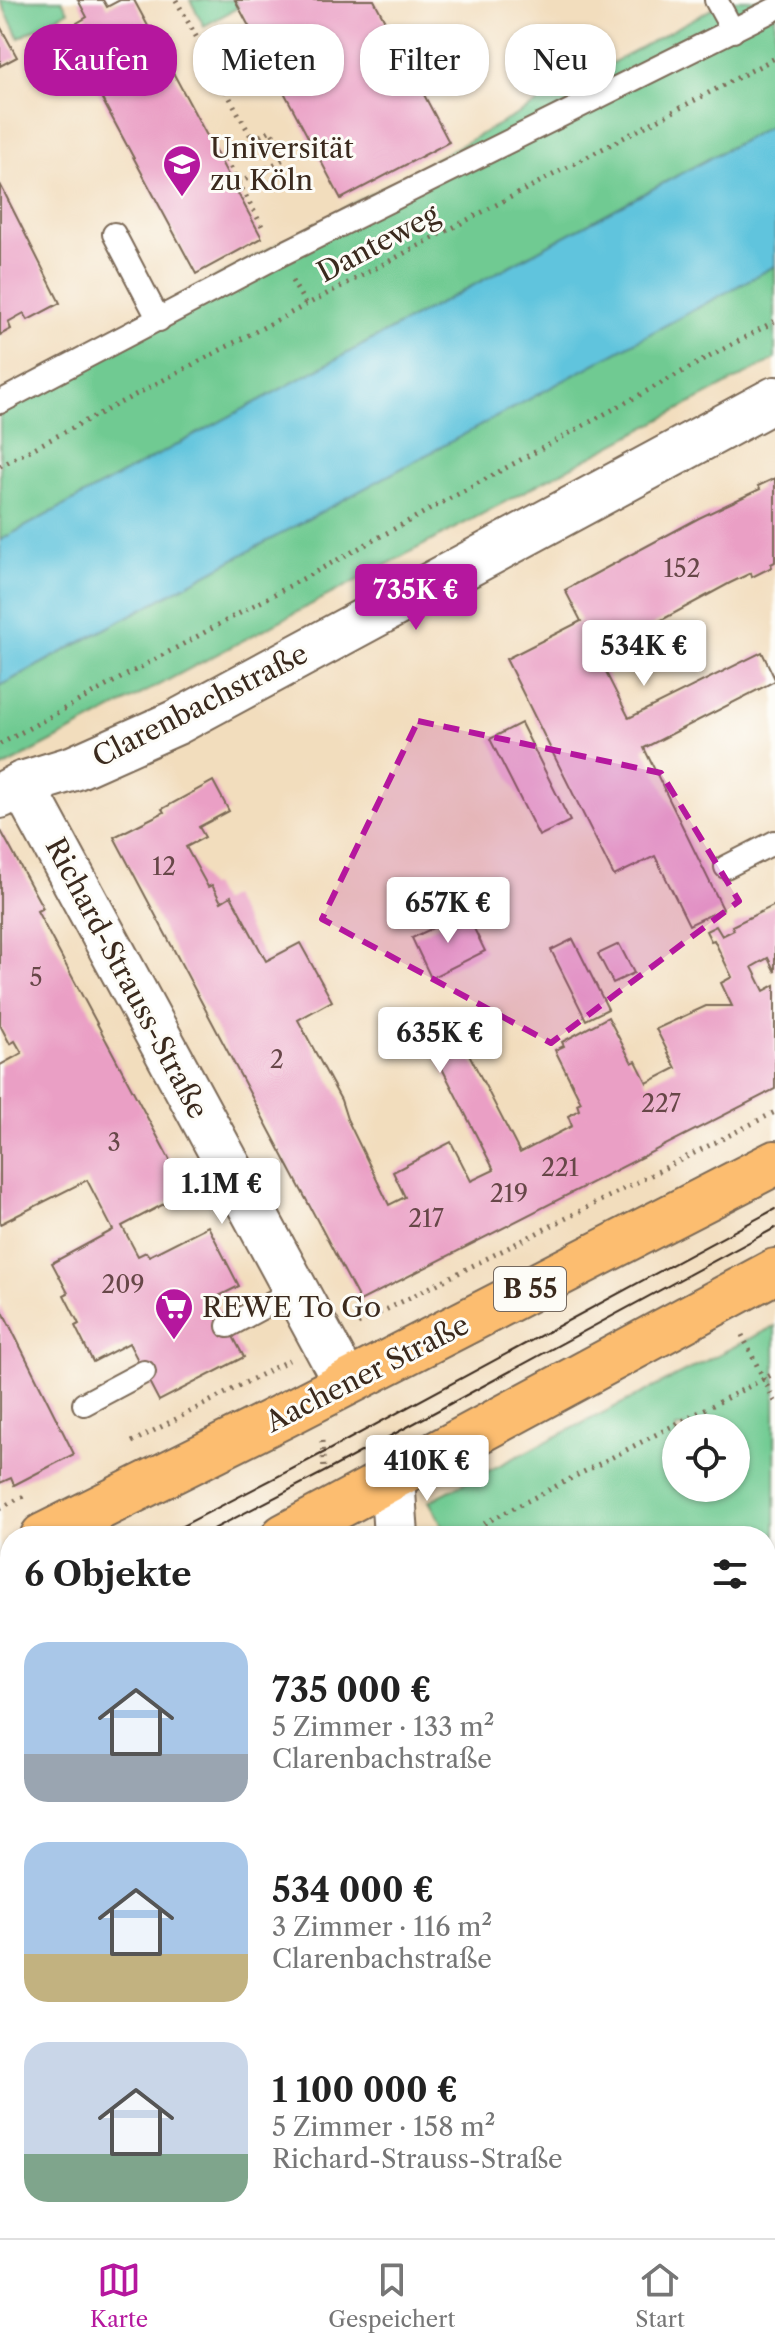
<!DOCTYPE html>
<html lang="de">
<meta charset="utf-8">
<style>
body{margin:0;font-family:"Libre Caslon Text",serif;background:#f6f6f6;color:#222;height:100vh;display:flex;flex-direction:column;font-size:30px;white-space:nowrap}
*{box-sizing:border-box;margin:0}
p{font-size:26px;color:#767676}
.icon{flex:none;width:44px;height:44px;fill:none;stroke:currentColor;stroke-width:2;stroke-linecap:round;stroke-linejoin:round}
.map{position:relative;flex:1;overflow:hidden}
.panel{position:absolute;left:0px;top:1526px;width:776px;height:712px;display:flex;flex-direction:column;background:#fff;border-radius:32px 32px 0 0;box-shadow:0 2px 6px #0004}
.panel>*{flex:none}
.hud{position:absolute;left:24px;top:24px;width:728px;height:72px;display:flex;gap:16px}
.tools{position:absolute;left:662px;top:1414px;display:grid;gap:16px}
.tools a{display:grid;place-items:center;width:88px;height:88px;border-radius:50%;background:#fff;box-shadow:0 2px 6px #0004;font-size:40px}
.price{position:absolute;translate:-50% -68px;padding:0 18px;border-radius:8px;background:#fff;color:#222;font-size:26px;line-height:52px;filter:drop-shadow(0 2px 4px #0008)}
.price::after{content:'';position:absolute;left:50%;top:48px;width:24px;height:18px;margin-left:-12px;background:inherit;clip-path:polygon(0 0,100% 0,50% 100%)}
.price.active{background:#b5179e;color:#fff}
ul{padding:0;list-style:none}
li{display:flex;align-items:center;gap:24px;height:200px;padding:0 24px}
li span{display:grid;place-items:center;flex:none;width:224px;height:160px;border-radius:24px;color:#555}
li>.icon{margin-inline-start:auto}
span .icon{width:96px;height:96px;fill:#fffc;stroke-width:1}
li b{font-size:34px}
h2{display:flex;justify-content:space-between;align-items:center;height:96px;padding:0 24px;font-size:34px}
.chip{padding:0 28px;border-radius:32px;background:#fff;box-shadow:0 2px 6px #0004;font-size:28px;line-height:72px}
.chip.active{background:#b5179e;color:#fff}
.tab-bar{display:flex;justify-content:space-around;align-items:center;height:112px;border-top:2px solid #e0e0e0;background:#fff;font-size:22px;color:#767676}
.tab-bar a{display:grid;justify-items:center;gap:4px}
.tab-bar .active{color:#b5179e}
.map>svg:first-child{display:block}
.green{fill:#70ca92;stroke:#567a58;stroke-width:2;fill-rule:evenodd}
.water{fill:#60c4dd;stroke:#4e777e;stroke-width:2}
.building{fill:#ea9fc5}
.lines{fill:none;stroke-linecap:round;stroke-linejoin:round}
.lane-casing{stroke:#7b6956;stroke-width:26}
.street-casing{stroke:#7b6956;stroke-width:48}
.primary-casing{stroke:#7b6956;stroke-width:48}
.path{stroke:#7b6956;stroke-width:5;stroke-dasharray:2 6;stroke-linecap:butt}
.lane{stroke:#fff;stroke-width:22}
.street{stroke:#fff;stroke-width:44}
.primary{stroke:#fcbd6f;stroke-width:44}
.tram{stroke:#3b2a1e;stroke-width:2}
.marked{fill:#b5179e;fill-opacity:0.2;stroke:#b5179e;stroke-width:6;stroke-dasharray:16 10;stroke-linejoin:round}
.labels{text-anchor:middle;stroke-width:6;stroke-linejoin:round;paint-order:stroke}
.number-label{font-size:24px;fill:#674748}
.shield{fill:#fdfcf7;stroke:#75695f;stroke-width:2}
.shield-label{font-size:26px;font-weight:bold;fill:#3b2a1e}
.poi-label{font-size:28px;fill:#3b2a1e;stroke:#fdfcf7;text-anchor:start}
.street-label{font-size:28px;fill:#3b2a1e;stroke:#fdfcf7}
</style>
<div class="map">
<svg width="775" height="2238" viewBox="0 0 775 2238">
<rect width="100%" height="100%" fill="#fdfcf7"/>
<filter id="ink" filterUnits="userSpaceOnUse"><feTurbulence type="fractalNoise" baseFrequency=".0125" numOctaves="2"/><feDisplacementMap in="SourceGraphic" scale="16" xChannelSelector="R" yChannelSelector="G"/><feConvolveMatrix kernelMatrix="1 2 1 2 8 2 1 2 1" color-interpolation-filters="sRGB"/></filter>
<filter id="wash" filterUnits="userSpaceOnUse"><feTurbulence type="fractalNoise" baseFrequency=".006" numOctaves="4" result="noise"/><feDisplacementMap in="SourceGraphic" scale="32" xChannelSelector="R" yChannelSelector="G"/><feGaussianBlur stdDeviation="1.8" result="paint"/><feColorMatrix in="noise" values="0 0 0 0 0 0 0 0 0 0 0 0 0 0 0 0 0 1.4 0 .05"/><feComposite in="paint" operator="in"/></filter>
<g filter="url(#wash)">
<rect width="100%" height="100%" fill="#f2ddbd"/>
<g class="green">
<polygon points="0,0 62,0 68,11 19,38"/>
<polygon points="190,0 235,0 239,7 204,26"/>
<polygon points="728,0 775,0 775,359 0,769 0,395"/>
<path d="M775,1326V2157L766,2139V1536H448L429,1501ZM736,1428V1488H676V1428Z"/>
</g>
<polygon class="water" points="775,123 775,266 0,686 0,540"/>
<g id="blocks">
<g class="building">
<polygon points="78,0 103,0 107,7 120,0 134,0 262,238 196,274 65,30 87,17"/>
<polygon points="235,0 374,0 449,142 341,199"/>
<polygon points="0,26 17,57 0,66"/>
<polygon points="0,184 60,303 28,320 24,313 8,322 11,329 0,335"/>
<polygon points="775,478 775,562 771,564 772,567 752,577 751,573 730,583 597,655 629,718 762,652 775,679 775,681 644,748 723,909 689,925 655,856 614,876 506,659 581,621 565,590 699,518 760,489 758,486"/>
<polygon points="521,723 570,821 539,836 490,739"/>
<polygon points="213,781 229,811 199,827 205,837 186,847 208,887 212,885 221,902 231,896 266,961 300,943 332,1001 298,1020 341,1100 347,1119 389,1205 405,1197 393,1172 451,1142 471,1181 494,1170 427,1039 454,1025 520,1153 572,1126 568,1116 579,1110 577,1104 581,1102 555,1050 564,1046 562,1042 608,1017 632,1063 636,1061 647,1083 676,1068 656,1029 706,1006 732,1006 721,983 732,977 714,940 711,941 706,931 716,926 722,936 734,930 732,926 775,905 775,972 768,958 752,967 764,991 775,985 775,1089 360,1301 114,837 164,812 162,809"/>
<polygon points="0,829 43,908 37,911 187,1192 122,1226 138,1256 146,1252 149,1256 208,1226 239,1286 213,1299 244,1357 159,1401 129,1343 93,1362 75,1326 79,1324 64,1295 68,1293 52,1263 113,1230 87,1180 0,1224 0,1065 22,1053 15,1041 10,1044 0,1025"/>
<polygon points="466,912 485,951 431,978 412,938"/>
<polygon points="573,939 608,1009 586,1020 551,950"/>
<polygon points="619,944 634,973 613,983 598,954"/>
<polygon points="0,1306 74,1454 14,1485 11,1478 0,1483"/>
<polygon points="0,1964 10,1985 10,2138 0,2118"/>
<polygon points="10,2217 10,2228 128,2228 130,2234 122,2238 0,2238 0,2222"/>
<polygon points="316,2228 391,2228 396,2238 320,2238"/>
<polygon points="526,2228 572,2228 577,2237 513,2238 512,2236"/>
<polygon points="595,2228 672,2228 679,2238 601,2238"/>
</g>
</g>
</g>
<g filter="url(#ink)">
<use href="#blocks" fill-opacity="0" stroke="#7b6956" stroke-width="2"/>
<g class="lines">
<defs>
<g id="lane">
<polyline points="716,0 733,31"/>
<polyline points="114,234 159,320"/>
<polyline points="0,402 278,256 775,9"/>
<polyline points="726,867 775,842"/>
<polyline points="228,1326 295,1290"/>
<polyline points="84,1404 144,1372"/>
<polyline points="0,1880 10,1875"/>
<polyline points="0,1914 10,1909"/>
</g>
<g id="street">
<polyline points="22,784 346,1383"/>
<polyline points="0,796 22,784 74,768 177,722 775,399"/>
<polyline points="392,1477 396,1536"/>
<polyline points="0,1813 10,1834"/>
<polyline points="194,2228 198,2238"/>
<polyline points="742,2228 746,2238"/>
</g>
<g id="primary">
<polyline points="43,1536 285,1415 775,1163"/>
<polyline points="284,1536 775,1271"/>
<polyline points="0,1607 10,1586"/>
<polyline points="0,1692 10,1686"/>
</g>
</defs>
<use href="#lane" class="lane-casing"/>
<use href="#street" class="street-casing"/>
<use href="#primary" class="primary-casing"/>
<g class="path">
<polyline points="176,0 253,140 271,130 286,158 239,183 264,230"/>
<polyline points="239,183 224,155 253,140"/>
<polyline points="292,281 305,303"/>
<polyline points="0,466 775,58"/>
<polyline points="0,744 775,321"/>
<polyline points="358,1324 775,1112"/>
<polyline points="742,1335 775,1402"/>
<polyline points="322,1441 324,1471"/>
<polyline points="132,1442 289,1360"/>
<polyline points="0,1508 26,1495"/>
<polyline points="487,1536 481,1525 775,1373"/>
<polyline points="766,1737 775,1733"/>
<polyline points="0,1750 10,1745"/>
<polyline points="766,2055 775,2072"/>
<polyline points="766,2155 775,2173"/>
</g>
<use href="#lane" class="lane"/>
<use href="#street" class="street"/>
<use href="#primary" class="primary"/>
<g class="tram">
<polyline points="163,1536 323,1453 775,1209"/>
<polyline points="200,1536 324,1472 775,1228"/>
<polyline points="0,1620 10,1615"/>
<polyline points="0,1639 10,1634"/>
</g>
</g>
</g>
<path class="marked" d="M418,721L661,773L739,901L551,1043L322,919Z"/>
<defs>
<symbol id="university-pin" viewBox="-11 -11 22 30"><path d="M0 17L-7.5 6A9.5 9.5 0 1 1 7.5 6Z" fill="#b5179e" stroke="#fdfcf7"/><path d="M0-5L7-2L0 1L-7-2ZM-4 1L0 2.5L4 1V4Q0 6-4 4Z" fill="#fff"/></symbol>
<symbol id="supermarket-pin" viewBox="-11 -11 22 30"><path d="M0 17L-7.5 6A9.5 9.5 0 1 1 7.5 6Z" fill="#b5179e" stroke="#fdfcf7"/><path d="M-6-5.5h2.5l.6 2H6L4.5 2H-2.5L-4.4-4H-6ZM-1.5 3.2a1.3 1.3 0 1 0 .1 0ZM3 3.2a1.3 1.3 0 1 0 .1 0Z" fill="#fff"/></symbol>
</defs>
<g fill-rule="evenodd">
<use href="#university-pin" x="160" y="142" width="44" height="60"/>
<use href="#supermarket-pin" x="152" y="1285" width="44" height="60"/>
</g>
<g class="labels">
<g class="number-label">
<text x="682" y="577">152</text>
<text x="164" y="875">12</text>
<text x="36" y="986">5</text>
<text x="277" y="1068">2</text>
<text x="661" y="1112">227</text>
<text x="114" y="1151">3</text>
<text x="560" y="1176">221</text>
<text x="509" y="1202">219</text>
<text x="426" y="1227">217</text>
<text x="123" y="1293">209</text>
</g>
<rect class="shield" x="494" y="1267" width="72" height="44" rx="6"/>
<g class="shield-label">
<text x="530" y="1298">B 55</text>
</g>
<g class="poi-label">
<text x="210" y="158">Universität<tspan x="210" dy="32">zu Köln</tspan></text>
<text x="202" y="1317">REWE To Go</text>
</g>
<g class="street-label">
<text transform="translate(378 243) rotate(-28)" y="10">Danteweg</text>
<text transform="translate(200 705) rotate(-27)" y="10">Clarenbachstraße</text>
<text transform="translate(127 978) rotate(62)" y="10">Richard-Strauss-Straße</text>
<text transform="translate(367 1373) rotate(-27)" y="10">Aachener Straße</text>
</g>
</g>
</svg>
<div class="tools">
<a><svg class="icon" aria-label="locate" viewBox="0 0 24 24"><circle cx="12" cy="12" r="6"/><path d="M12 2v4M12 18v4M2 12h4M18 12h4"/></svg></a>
</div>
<b class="price active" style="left:416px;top:632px">735K €</b>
<b class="price" style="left:644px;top:688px">534K €</b>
<b class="price" style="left:448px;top:945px">657K €</b>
<b class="price" style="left:440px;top:1075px">635K €</b>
<b class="price" style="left:222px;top:1226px">1.1M €</b>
<b class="price" style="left:427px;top:1503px">410K €</b>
<div class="hud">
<a class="chip active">Kaufen</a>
<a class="chip">Mieten</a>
<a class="chip">Filter</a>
<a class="chip">Neu</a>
</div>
<section class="panel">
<h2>6 Objekte<svg class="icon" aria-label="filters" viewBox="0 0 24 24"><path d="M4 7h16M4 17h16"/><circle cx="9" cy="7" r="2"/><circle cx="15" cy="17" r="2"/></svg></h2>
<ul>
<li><span style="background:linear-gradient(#a9c7e8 70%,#9aa5b1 0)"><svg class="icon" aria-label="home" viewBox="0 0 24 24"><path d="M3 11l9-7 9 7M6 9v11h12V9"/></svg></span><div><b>735 000 €</b><p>5 Zimmer · 133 m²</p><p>Clarenbachstraße</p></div></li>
<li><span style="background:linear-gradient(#a9c7e8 70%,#c2b280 0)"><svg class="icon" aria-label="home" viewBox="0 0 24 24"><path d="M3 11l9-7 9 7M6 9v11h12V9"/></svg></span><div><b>534 000 €</b><p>3 Zimmer · 116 m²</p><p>Clarenbachstraße</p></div></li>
<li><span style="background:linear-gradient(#c9d6e8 70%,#7fa58c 0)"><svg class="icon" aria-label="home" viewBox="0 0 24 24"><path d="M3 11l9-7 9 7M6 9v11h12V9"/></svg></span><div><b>1 100 000 €</b><p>5 Zimmer · 158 m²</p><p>Richard-Strauss-Straße</p></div></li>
</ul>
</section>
</div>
<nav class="tab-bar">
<a class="active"><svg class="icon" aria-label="map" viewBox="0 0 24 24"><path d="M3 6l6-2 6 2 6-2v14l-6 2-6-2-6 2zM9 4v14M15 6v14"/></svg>Karte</a>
<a><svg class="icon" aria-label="saved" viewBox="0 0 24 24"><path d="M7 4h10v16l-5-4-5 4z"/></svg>Gespeichert</a>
<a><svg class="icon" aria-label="home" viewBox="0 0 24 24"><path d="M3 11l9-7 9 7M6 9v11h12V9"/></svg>Start</a>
</nav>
